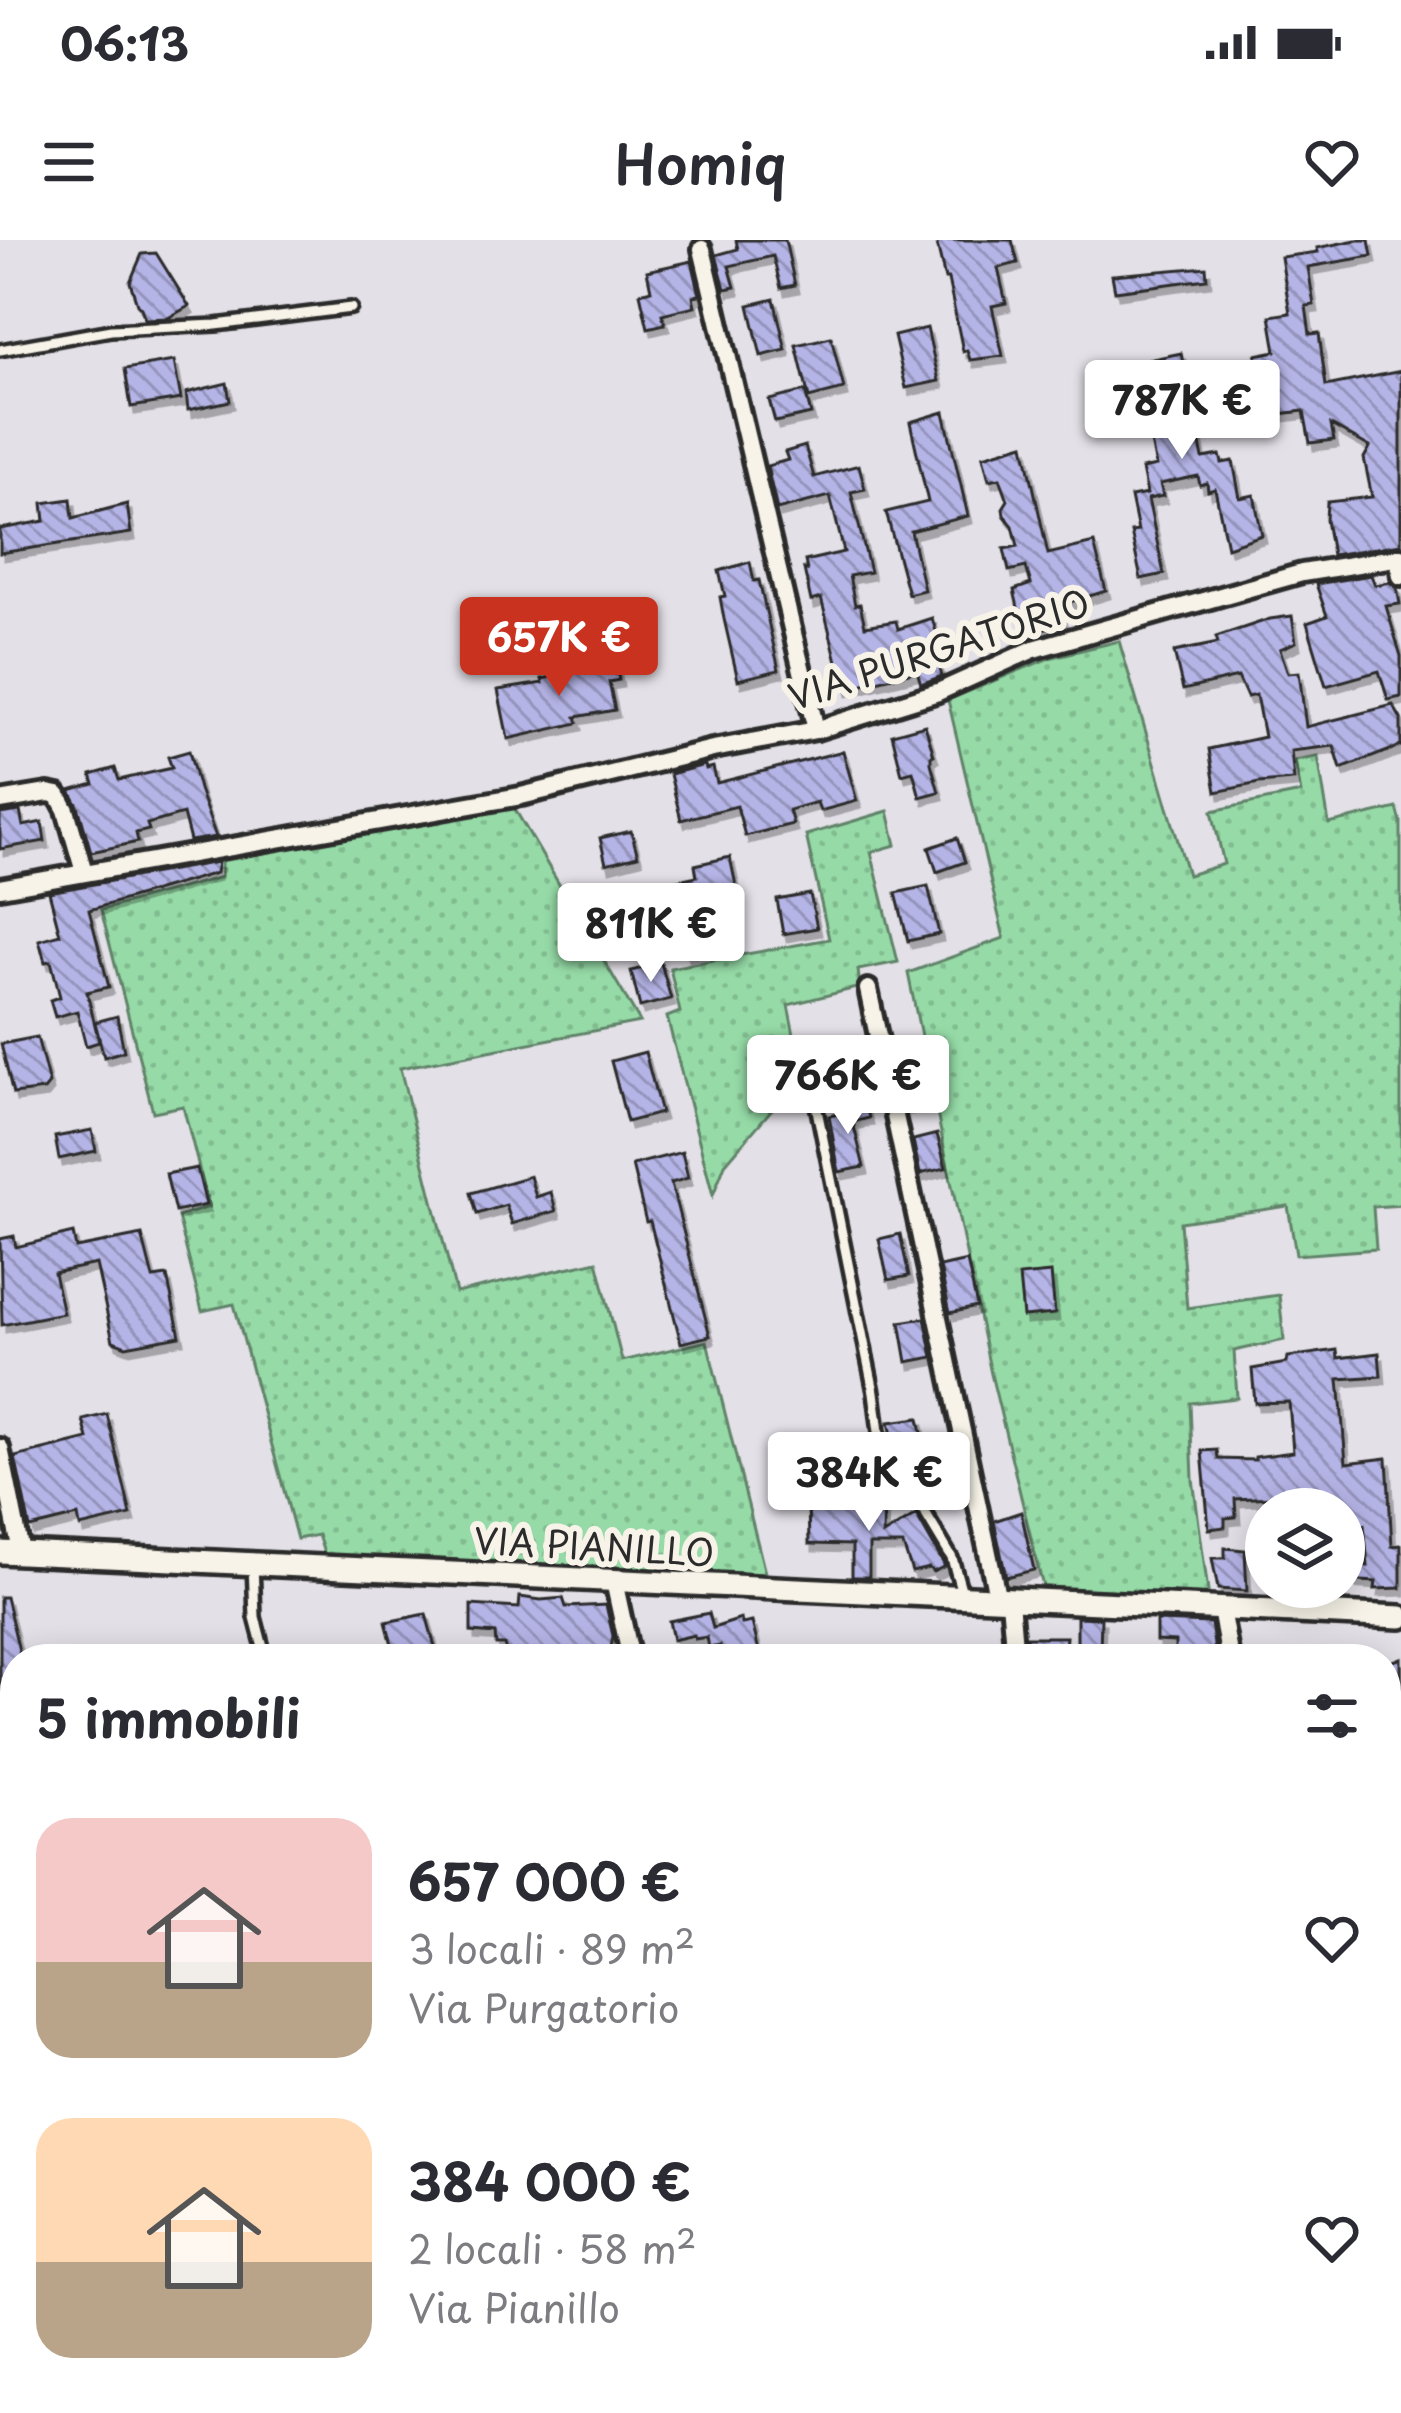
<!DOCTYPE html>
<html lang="it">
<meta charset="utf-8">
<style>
body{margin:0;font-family:"Playpen Sans",sans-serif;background:#f7f7f7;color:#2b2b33;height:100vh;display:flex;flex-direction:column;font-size:45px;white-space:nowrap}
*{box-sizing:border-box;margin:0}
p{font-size:39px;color:#7c7c81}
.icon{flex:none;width:66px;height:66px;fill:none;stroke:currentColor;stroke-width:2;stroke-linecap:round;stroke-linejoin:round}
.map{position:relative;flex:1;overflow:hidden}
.details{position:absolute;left:0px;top:1404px;width:1401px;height:771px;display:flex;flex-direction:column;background:#fff;border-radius:48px 48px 0 0;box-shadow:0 6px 30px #0003}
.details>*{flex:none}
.tools{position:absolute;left:1245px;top:1248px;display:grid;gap:24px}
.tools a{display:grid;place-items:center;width:120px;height:120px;border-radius:50%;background:#fff;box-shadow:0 6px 30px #0003;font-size:60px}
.price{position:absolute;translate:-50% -102px;padding:0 27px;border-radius:12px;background:#fff;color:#222;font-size:39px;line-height:78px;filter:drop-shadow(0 3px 6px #0008)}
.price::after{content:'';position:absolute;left:50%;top:72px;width:36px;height:27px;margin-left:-18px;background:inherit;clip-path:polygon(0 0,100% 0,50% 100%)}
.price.on{background:#c8321e;color:#fff}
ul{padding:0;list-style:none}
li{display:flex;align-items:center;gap:36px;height:300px;padding:0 36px}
li span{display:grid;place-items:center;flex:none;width:336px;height:240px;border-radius:36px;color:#555}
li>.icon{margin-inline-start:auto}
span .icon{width:144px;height:144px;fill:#fffc;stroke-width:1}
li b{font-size:51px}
h2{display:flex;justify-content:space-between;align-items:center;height:144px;padding:0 36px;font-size:51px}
.status{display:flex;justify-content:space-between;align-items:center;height:84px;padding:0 60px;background:#fff;direction:ltr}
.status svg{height:33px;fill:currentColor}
header{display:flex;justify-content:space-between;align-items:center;height:156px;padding:0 36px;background:#fff;font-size:54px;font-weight:600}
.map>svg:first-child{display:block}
.grass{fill:url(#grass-dots);stroke:#608369;stroke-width:3}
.building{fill:url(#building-back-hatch);stroke:#2b2b2b;stroke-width:3;filter:url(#shadow)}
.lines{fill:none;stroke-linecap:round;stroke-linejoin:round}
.service-casing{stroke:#2b2b2b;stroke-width:18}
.minor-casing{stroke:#2b2b2b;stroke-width:26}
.tertiary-casing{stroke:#2b2b2b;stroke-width:30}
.service{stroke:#f7f3e8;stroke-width:9}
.minor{stroke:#f7f3e8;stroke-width:16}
.tertiary{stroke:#f7f3e8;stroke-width:21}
.labels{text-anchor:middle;stroke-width:12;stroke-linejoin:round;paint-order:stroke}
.street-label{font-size:36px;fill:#2b2b2b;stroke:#f7f3e8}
</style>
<div class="status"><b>06:13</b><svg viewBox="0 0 49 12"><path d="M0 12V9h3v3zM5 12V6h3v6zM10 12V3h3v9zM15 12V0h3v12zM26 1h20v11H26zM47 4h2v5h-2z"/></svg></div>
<header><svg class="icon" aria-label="menu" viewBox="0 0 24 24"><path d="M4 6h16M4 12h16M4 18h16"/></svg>Homiq<svg class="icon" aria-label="heart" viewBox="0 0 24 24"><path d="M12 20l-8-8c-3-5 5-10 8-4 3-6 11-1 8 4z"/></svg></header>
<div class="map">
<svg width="1401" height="2173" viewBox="0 0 1401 2173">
<defs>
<pattern id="grass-dots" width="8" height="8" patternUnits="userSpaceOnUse" patternTransform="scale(3)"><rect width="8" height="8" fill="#96dba7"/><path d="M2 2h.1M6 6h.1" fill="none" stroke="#81bc90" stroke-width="1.8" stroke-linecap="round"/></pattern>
<pattern id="building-back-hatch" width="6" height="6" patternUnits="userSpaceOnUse" patternTransform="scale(3)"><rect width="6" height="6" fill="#b5b4e6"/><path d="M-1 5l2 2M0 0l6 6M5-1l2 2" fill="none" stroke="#9393bb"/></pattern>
<filter id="shadow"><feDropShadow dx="4" dy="7" stdDeviation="0" flood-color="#0004"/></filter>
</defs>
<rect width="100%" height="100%" fill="#e3e0e7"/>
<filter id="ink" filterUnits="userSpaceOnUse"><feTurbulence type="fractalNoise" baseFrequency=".00833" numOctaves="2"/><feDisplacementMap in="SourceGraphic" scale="24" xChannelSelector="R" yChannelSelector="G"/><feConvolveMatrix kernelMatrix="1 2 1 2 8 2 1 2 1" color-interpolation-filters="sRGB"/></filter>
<g filter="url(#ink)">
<g class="grass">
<polygon points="1119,401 1188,635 1224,624 1212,571 1301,553 1295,521 1318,517 1329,584 1397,568 1401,582 1401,965 1373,967 1376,1009 1296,1015 1288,966 1180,982 1187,1068 1279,1055 1284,1100 1234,1111 1237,1158 1190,1163 1193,1239 1209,1359 1044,1351 991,1134 908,733 1004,698 948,460 1049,418"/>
<polygon points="513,566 640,782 400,828 456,1053 597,1021 622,1121 707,1101 766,1337 325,1316 318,1295 297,1299 234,1064 202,1071 178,977 209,967 183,866 153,872 101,670 221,637 221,618"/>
<polygon points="888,571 896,605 871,612 898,722 858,730 860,747 788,765 802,834 725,924 713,955 667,777 680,772 670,728 829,699 806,595"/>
</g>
<g class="building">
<polygon points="736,0 785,0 795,45 781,48 773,16 729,26 735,47 725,49 716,15 738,9"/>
<polygon points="936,0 1012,0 1018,23 998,28 1006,63 992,66 1003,116 970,120 967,110 963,111 948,39 945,39"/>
<polygon points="1356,0 1369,0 1372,16 1308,27 1314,65 1306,66 1310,94 1319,93 1326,146 1401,131 1401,304 1332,315 1326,280 1327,262 1372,257 1364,218 1370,207 1331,185 1334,200 1310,203 1304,171 1264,176 1256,115 1276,111 1270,76 1290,73 1281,17 1318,12 1317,8"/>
<polygon points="156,13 189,66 168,78 145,79 141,68 137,64 130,42 142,14"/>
<polygon points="692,21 700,55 693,56 695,66 662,74 665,84 648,88 640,53 651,50 647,31"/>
<polygon points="1206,27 1207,39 1115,51 1112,35"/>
<polygon points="774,59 786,110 761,116 749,65"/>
<polygon points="927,88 939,141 906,148 894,96"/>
<polygon points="831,97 844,149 809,158 796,105"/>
<polygon points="1181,113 1203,218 1220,215 1222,223 1233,221 1240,258 1254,255 1262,295 1227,307 1215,249 1208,251 1207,243 1200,245 1198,236 1160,244 1163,256 1148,259 1164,334 1141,339 1131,292 1138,291 1131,257 1147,254 1142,229 1156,226 1134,123"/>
<polygon points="174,121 181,159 131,167 125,129"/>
<polygon points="227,143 230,161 188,170 186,153"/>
<polygon points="805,151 811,174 775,182 769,160"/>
<polygon points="944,172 968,276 911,291 924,350 908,354 886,272 928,262 910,182"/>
<polygon points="1024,204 1048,314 1094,303 1106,351 1060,365 1063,378 1056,379 1058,385 1024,394 1014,350 1031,344 1026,327 1009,331 1004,309 1018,306 1013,286 1004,275 1003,268 1008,260 1000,238 989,240 983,216"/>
<polygon points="805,206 814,237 859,225 865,249 851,252 870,332 849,336 855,365 860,364 865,386 896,381 898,389 932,378 944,418 937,419 942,436 921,444 917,431 844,449 821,358 811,361 804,329 807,330 805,321 844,312 830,256 777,270 767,226 788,220 785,212"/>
<polygon points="71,259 73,278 127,264 131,293 0,313 0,289 45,281 43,263"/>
<polygon points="750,322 754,341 759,340 779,430 738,440 724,379 720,357 725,356 719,331"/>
<polygon points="1371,335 1375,345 1390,342 1397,348 1400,364 1386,366 1401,416 1401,457 1388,460 1379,431 1326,446 1307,383 1327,376 1316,344"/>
<polygon points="1292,376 1296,402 1280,409 1288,433 1299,432 1306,487 1393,465 1401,479 1401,506 1341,529 1334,506 1291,511 1294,540 1259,543 1216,552 1209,509 1264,497 1256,455 1247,457 1238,437 1183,450 1174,412 1218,403 1216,397 1270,379"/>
<polygon points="615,417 619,440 609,442 615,470 576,477 578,483 508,499 498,450 543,443 542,439 581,430 580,424"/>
<polygon points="925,485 934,515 931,516 931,523 939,552 920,557 913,531 902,534 892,494"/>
<polygon points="189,511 199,549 216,597 190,601 183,574 147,584 149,590 136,593 138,602 91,612 78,566 70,551 94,544 91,535 115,528 119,540 172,528 168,517"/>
<polygon points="843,511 857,561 820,571 817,562 789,570 793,584 745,596 737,566 681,580 670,534 705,525 706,529 713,527 717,543"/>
<polygon points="20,571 23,586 42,582 45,601 0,609 0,574"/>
<polygon points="631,591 638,616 606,624 600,598"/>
<polygon points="957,598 965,622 937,632 929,608"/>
<polygon points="730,617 739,660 713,665 723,707 686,714 679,686 626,697 617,652 629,650 629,647 644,644 645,647 697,636 695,625"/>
<polygon points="218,622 216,633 89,670 109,747 87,752 99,802 86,806 77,771 55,777 50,760 60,757 51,721 45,722 39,700 60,694 49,652"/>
<polygon points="928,646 939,694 908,701 896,653"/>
<polygon points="810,654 817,688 783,694 777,660"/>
<polygon points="661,723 671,759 640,767 631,731"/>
<polygon points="117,776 124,811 104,817 95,782"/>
<polygon points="37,797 49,844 44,850 13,854 1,804"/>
<polygon points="645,812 661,873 627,882 611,821"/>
<polygon points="924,828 932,861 906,867 899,834"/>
<polygon points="865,862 869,878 853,882 864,927 839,932 829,876 843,873 842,868"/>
<polygon points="92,890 96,911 59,919 55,897"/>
<polygon points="937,894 946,928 920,934 913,900"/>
<polygon points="682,912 688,938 671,943 710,1096 681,1103 650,981 646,982 632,925"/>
<polygon points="197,928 206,965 175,972 166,934"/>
<polygon points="530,936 536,957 551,952 556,971 512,984 506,965 477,974 471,953"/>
<polygon points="73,993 76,1008 142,995 153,1038 167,1036 180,1096 126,1106 113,1101 96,1024 54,1033 63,1073 2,1085 0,999 14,996 16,1007"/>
<polygon points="900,994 909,1036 888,1040 879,999"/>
<polygon points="967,1021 977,1067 950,1073 940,1027"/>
<polygon points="1051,1033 1055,1074 1023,1077 1019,1036"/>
<polygon points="925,1078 933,1117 907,1122 900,1082"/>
<polygon points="1337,1110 1338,1118 1379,1113 1381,1136 1339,1139 1346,1223 1387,1218 1392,1306 1401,1305 1401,1348 1375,1349 1376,1342 1344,1340 1344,1324 1368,1326 1364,1285 1344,1285 1344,1269 1297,1269 1295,1256 1235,1259 1236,1277 1225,1278 1225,1287 1209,1289 1202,1211 1217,1210 1218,1219 1255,1220 1255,1217 1293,1212 1289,1162 1255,1163 1252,1129 1287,1123 1288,1117"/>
<polygon points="107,1174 131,1275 80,1287 78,1276 30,1288 15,1217 88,1199 83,1180"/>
<polygon points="919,1178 931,1235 917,1241 894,1204 889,1182"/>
<polygon points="808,1262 884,1262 883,1295 916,1275 945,1326 933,1332 929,1328 912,1332 903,1305 869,1305 869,1337 852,1337 852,1305 809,1304"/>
<polygon points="1021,1272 1034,1330 1006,1337 994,1281"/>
<polygon points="1225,1308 1245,1310 1247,1351 1218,1349 1212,1318 1225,1318"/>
<polygon points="0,1357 6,1357 21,1419 15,1419 15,1612 9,1612 0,1574"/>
<polygon points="520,1357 541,1360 563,1358 566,1367 606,1365 613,1396 610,1414 597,1415 598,1419 508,1419 504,1405 496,1405 495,1394 471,1392 471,1365 519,1368"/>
<polygon points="709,1373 713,1388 741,1379 742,1384 752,1382 761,1419 722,1419 720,1406 709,1408 707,1397 695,1399 694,1395 673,1400 669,1381"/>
<polygon points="426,1374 437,1414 421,1418 419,1414 402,1419 400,1411 394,1412 386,1382"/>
<polygon points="1077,1377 1101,1378 1100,1412 1077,1410"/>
<polygon points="1156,1381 1211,1383 1216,1419 1196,1419 1195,1411 1175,1413 1175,1402 1156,1401"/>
<polygon points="1026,1397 1066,1397 1064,1419 1028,1419"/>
<polygon points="1401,1418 1401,1508 1398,1509 1386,1472 1386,1424"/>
</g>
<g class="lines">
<defs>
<g id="service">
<polyline points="0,110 111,90 216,85 351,68"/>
<polyline points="811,840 874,1152 879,1192 885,1206 952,1318 963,1356"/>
<polyline points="253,1324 255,1377 266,1419"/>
<polyline points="1386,1846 1401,1848"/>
<polyline points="0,1849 15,1846"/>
</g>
<g id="minor">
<polyline points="702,9 816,490"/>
<polyline points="1398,317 1401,336"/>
<polyline points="0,561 48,553 58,555 66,570 84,632"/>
<polyline points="0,648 521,556 713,509 816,490 938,452 1034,409 1302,333 1401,317"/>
<polyline points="868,749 998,1360"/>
<polyline points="0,1208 21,1312"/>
<polyline points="614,1341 631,1419"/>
<polyline points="1010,1360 1015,1419"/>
<polyline points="1221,1369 1230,1419"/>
</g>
<polyline id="tertiary" points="0,1312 1401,1377"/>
</defs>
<use href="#service" class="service-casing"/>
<use href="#minor" class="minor-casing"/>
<use href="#tertiary" class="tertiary-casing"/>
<use href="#service" class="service"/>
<use href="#minor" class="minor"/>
<use href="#tertiary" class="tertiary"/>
</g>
</g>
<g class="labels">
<g class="street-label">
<text transform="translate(939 410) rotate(-18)" y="13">VIA PURGATORIO</text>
<text transform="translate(594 1307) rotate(3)" y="13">VIA PIANILLO</text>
</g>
</g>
</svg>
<div class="tools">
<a><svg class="icon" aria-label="layers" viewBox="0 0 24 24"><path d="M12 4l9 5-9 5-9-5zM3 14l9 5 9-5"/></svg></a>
</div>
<b class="price" style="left:1182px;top:222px">787K €</b>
<b class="price on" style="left:559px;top:459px">657K €</b>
<b class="price" style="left:651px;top:745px">811K €</b>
<b class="price" style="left:848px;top:897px">766K €</b>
<b class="price" style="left:869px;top:1294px">384K €</b>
<section class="details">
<h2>5 immobili<svg class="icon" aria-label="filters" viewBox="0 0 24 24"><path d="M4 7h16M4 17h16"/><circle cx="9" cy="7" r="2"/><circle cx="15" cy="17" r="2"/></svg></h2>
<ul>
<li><span style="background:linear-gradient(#f6c9c9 60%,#b9a48a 0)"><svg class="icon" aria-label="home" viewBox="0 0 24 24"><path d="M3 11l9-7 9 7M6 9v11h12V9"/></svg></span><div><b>657 000 €</b><p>3 locali · 89 m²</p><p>Via Purgatorio</p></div><svg class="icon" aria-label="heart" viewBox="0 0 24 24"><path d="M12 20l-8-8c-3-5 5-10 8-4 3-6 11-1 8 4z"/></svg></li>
<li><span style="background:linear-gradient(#ffd9b3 60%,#b9a48a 0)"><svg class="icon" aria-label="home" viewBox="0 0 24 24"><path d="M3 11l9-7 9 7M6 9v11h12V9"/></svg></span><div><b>384 000 €</b><p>2 locali · 58 m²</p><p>Via Pianillo</p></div><svg class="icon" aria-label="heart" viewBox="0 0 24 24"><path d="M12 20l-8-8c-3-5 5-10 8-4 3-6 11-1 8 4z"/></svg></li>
</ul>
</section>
</div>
